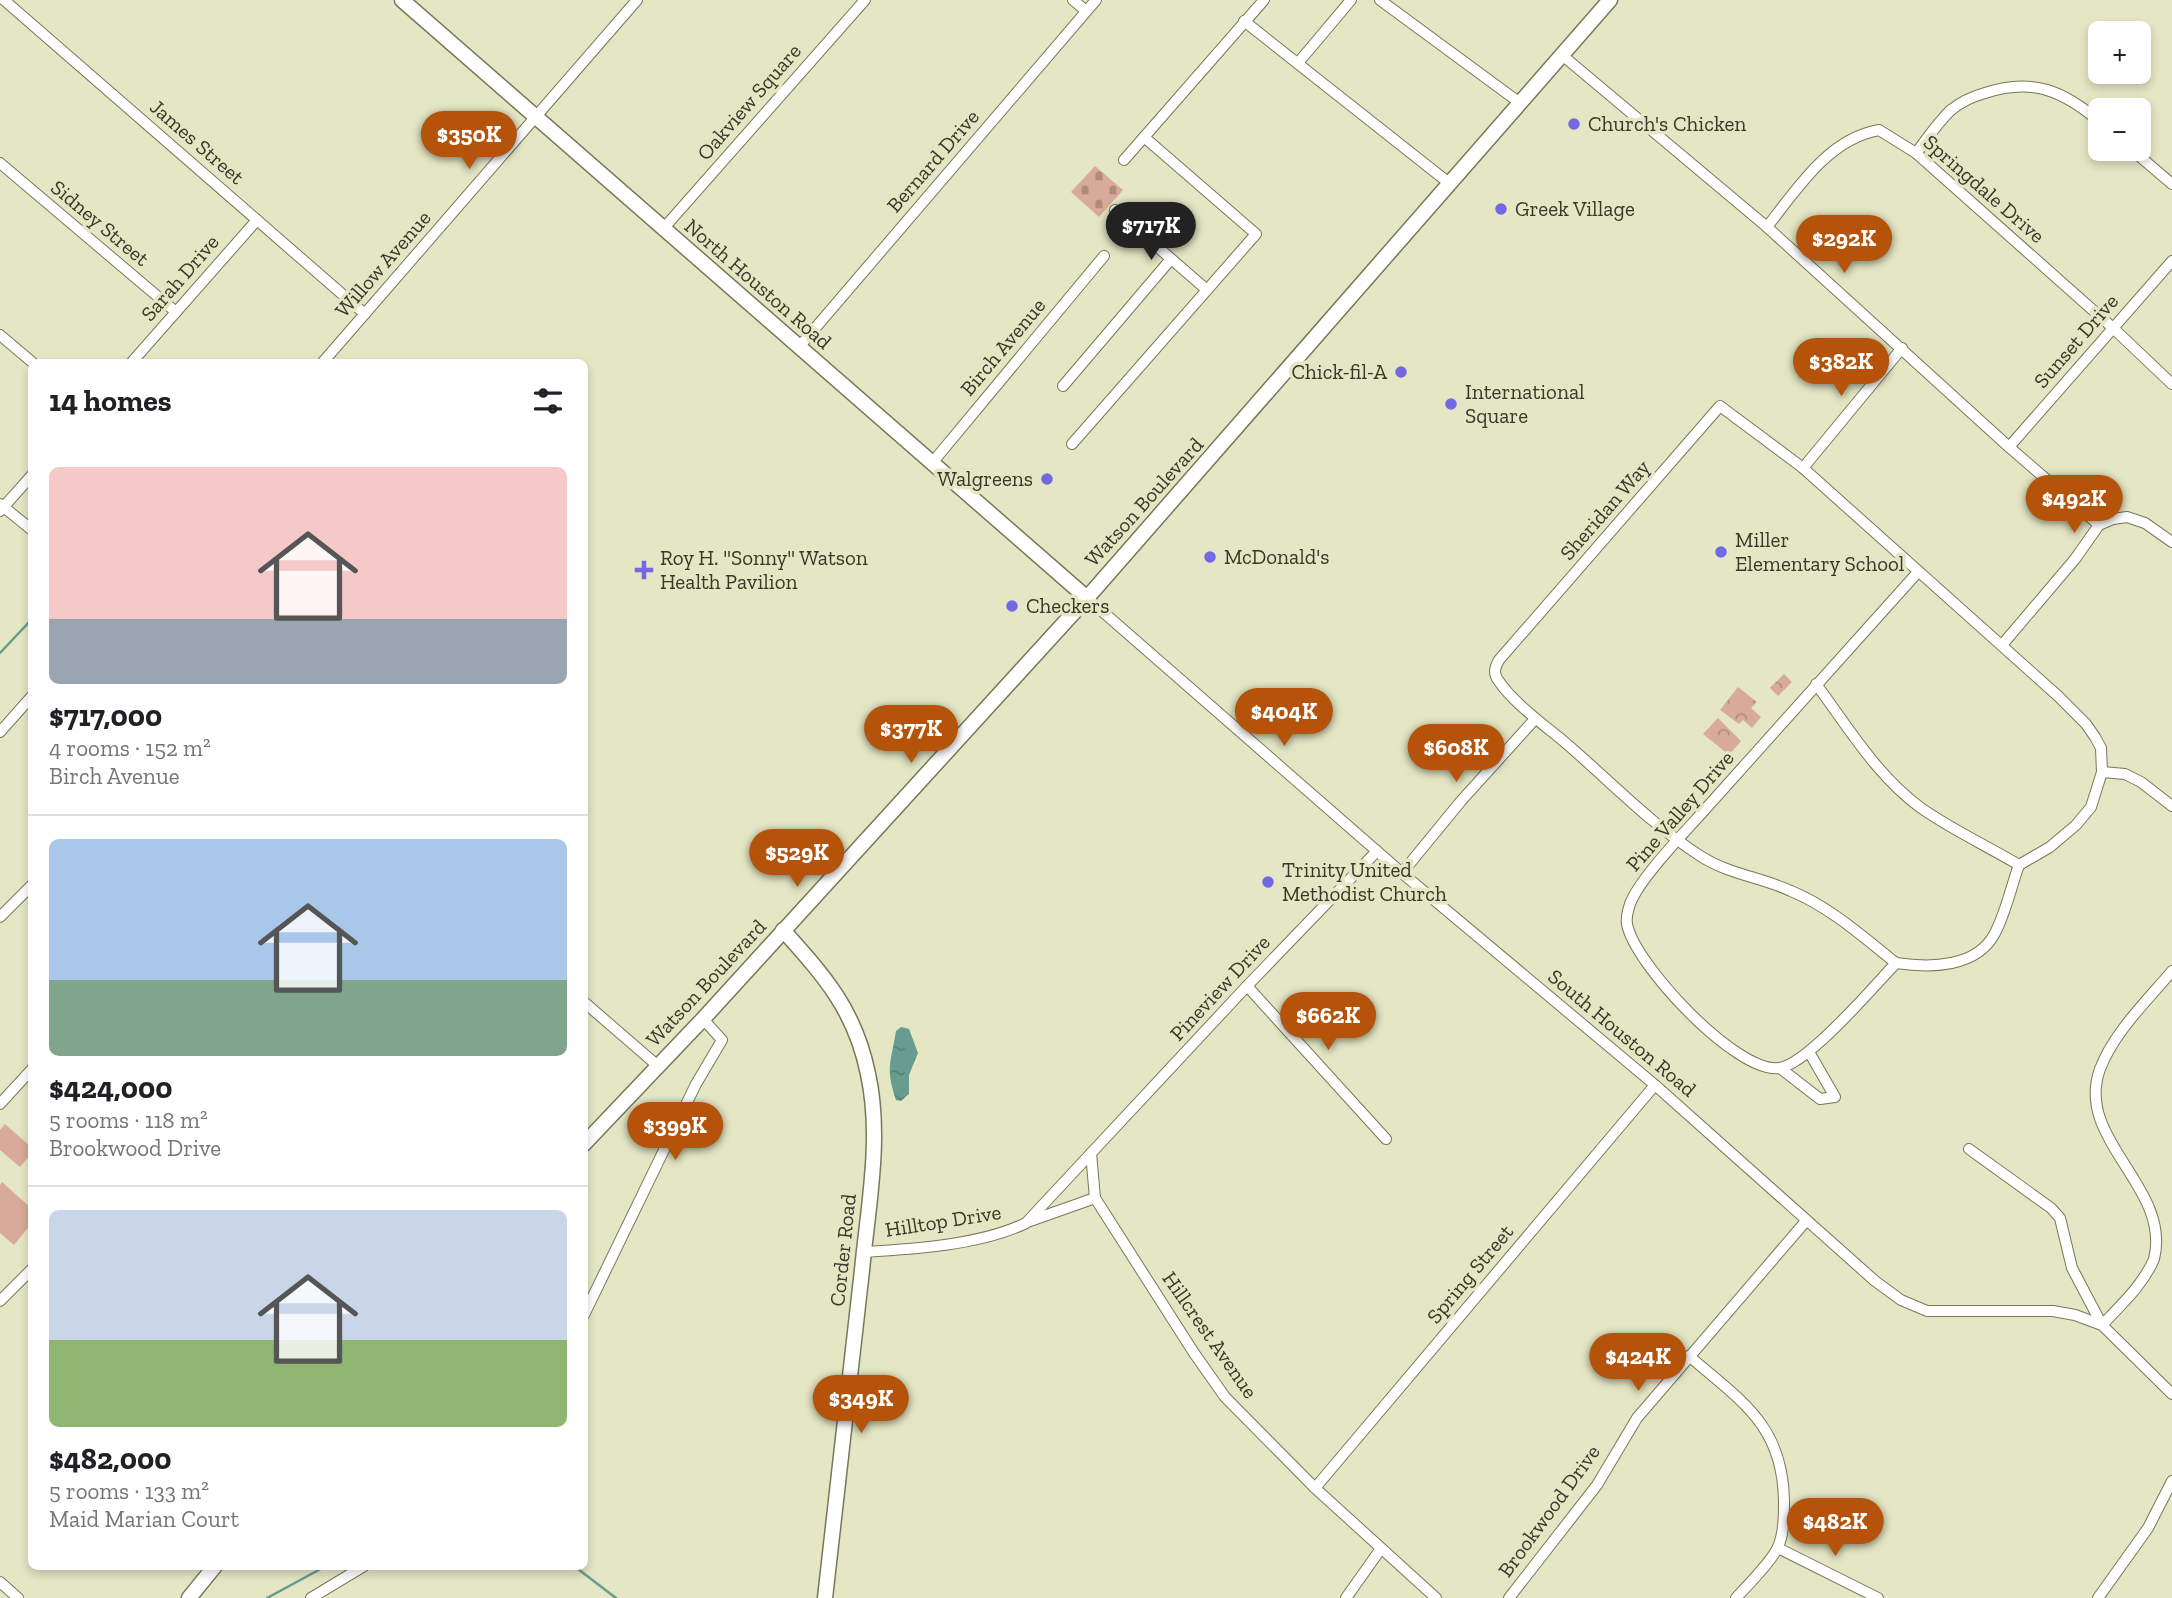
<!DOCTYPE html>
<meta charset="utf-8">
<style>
body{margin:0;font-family:"Zilla Slab",serif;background:#f2f2f2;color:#202124;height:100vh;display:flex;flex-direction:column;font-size:26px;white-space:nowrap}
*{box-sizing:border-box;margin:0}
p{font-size:23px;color:#757577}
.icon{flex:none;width:38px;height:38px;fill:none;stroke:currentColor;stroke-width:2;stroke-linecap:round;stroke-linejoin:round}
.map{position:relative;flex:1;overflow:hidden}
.details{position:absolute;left:28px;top:359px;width:560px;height:1211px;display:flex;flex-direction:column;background:#fff;border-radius:10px;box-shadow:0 4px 10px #0003}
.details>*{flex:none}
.controls{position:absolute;left:2088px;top:21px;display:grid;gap:14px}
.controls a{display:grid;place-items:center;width:63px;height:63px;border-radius:10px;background:#fff;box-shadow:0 4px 10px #0003;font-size:35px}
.price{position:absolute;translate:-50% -60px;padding:0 16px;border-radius:24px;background:#b45309;color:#fff;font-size:23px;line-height:46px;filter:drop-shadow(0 2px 4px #0008)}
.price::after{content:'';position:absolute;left:50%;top:42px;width:21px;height:16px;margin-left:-10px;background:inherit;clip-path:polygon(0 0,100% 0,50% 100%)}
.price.active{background:#222;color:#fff}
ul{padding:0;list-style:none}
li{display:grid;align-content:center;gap:14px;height:371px;padding:0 21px}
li+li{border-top:2px solid #e0e0e0}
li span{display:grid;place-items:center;height:217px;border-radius:10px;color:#555}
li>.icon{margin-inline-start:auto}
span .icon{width:126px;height:126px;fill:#fffc;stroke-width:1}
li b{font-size:30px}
h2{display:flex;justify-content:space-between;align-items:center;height:84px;padding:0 21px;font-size:30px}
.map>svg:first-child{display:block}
.forest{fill:url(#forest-crowns)}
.cemetery{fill:url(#cemetery-stones)}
.pitch{fill:#d8aa99}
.water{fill:url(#water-ripples)}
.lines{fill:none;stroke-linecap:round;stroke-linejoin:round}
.stream{stroke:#679d91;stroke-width:2.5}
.street-casing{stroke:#777859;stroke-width:12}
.secondary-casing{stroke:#777859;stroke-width:17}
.street{stroke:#fff;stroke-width:10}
.secondary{stroke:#fff;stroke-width:14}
.poi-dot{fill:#7168e2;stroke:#e4e6c4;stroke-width:2.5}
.labels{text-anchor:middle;stroke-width:7;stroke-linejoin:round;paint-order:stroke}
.street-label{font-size:21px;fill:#37382a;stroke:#e4e6c4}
.poi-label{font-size:21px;fill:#37382a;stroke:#e4e6c4;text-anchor:start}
</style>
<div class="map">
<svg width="2172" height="1598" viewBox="0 0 2172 1598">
<defs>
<pattern id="forest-crowns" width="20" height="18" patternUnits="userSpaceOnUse" patternTransform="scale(1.75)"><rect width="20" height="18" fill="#d8aa99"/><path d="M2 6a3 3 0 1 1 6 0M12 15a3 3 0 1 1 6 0" fill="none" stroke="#b08b7d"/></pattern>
<pattern id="cemetery-stones" width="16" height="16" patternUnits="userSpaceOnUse" patternTransform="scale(1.75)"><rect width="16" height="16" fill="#d8aa99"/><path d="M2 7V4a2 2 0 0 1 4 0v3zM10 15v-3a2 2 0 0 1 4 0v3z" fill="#b08b7d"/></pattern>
<pattern id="water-ripples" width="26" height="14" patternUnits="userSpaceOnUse" patternTransform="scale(1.75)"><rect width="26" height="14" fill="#679d91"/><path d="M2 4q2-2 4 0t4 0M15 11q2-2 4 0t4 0" fill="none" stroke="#568177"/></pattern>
</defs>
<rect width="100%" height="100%" fill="#e4e6c4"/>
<g class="forest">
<polygon points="1784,674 1792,682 1778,696 1770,688"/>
<polygon points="1738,687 1757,702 1751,708 1761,717 1752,728 1743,720 1739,724 1720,710"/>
<polygon points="1718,718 1741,741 1729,755 1703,734"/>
</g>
<polygon class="cemetery" points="1095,166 1123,190 1099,217 1071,192"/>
<g class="pitch">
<polygon points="5,1124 31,1147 31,1154 20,1167 0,1150 0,1130"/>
<polygon points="2,1182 31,1208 31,1224 14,1245 0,1233 0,1185"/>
</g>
<path class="water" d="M901,1027L909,1029L918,1053L909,1075V1094L901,1101L896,1100C885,1067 891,1063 896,1031Z"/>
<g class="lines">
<g class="stream">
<polyline points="0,653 32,619"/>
<polyline points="574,1566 616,1598"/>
<polyline points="267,1598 326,1566"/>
</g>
<defs>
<g id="street">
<polyline points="4,0 365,314"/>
<polyline points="1073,0 1086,11"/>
<polyline points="1380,0 1520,103"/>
<polyline points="1244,21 1449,183"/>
<polyline points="1562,55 1767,227 2009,447 2099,525"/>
<polyline points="1298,63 1351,0"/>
<polyline points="2131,149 2172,184"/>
<path d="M1916,153C1927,139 1938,122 1951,110C1961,102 1974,96 1985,93C2032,77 2064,91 2100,122"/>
<polyline points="1124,160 1264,0"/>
<polyline points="0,163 176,312"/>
<polyline points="1115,210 1207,290"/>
<path d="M1767,227C1797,189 1828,139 1879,130L1916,153L2113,328L2172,384"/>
<polyline points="663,229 865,0"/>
<polyline points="0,335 32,362"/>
<polyline points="799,347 1096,0"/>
<polyline points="132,362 257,220"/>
<polyline points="323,362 637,0"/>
<polyline points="1063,386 1171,259"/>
<polyline points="1072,444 1256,234 1144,137"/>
<polyline points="2009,447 2172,261"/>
<polyline points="932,463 1104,256"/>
<polyline points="1803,468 1902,348"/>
<polyline points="0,504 32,530"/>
<polyline points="0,511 32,475"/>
<polyline points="1087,598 1402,873 1655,1085 1875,1281 1901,1300 1927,1311 2053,1311 2075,1315 2102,1325 2172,1394"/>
<polyline points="2002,645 2075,559 2099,525 2113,519 2127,517 2145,523 2172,542"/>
<path d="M1816,684C1848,727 1877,776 1921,808C1951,829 1987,846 2019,865"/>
<polyline points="0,732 32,696"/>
<polyline points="2102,772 2125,774 2141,782 2172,806"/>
<polyline points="1402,873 1461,801 1535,719"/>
<polyline points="0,917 32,885"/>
<path d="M1896,963C1863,937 1830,907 1791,891C1763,878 1729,874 1702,857C1653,826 1612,783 1568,745C1547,727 1513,703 1498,680C1493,673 1495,667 1499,660L1720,406L1803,468L2058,696L2086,724L2095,737L2101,748L2102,772L2091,807L2076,825L2050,847L2019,865C2011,887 2006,912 1995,933C1977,968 1930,968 1896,963C1875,985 1807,1065 1779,1068C1737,1074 1634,964 1627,924C1626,918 1628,910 1630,904C1640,877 1689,828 1709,805C1779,727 1848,649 1918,572"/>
<polyline points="1247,986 1386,1139"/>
<polyline points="584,1002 658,1066"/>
<polyline points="1780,1068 1820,1099 1835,1097 1809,1052"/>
<polyline points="0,1104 32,1069"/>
<path d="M1969,1149L2051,1208L2060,1218L2072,1268L2102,1325C2121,1305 2143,1285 2154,1259C2172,1187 2074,1140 2100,1069C2114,1032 2147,1001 2172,971"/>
<polyline points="1091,1153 1095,1198 1194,1353 1225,1397 1315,1488 1436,1598"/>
<polyline points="1030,1221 1095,1198"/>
<path d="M864,1252C914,1249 981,1245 1026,1223L1247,986L1377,851"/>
<polyline points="0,1301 32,1269"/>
<polyline points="584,1315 696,1084 722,1040 703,1019"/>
<path d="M1689,1356C1741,1401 1783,1425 1784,1501C1784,1515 1784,1536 1777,1549C1770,1563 1748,1585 1736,1598"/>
<polyline points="1315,1488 1655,1085"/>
<polyline points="1778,1548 1878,1598"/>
<polyline points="0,1582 18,1598"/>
<polyline points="311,1598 364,1566"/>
<polyline points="1346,1598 1380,1550"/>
<polyline points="1509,1598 1597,1485 1637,1418 1806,1221"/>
<polyline points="2098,1598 2148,1528 2172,1481"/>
</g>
<g id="secondary">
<polyline points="402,0 1087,598"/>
<path d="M783,930C825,977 855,1010 868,1074C882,1137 868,1207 862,1270C850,1380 837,1489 825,1598"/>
<polyline points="584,1144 703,1019 1087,598 1610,0"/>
<polyline points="189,1598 215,1566"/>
</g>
</defs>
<use href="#street" class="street-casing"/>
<use href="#secondary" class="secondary-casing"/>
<use href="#street" class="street"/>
<use href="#secondary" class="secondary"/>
</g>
<g class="poi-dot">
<circle cx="1574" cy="124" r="7"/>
<circle cx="1501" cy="209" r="7"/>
<circle cx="1401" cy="372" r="7"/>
<circle cx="1451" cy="404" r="7"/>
<circle cx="1047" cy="479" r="7"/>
<circle cx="1721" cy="552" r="7"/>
<circle cx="1210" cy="557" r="7"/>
<path d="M640.5 559.5h7v7h7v7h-7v7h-7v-7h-7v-7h7z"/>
<circle cx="1012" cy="606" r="7"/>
<circle cx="1268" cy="882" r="7"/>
</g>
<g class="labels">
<g class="street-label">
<text transform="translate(749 102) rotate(-49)" y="7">Oakview Square</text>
<text transform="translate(197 142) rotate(41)" y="7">James Street</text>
<text transform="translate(933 161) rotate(-49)" y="7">Bernard Drive</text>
<text transform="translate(1984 189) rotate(41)" y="7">Springdale Drive</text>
<text transform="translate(100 223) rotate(40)" y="7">Sidney Street</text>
<text transform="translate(383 264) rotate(-49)" y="7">Willow Avenue</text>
<text transform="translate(180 278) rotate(-49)" y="7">Sarah Drive</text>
<text transform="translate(758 284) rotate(41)" y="7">North Houston Road</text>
<text transform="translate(2076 341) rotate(-49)" y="7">Sunset Drive</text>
<text transform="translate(1003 347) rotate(-50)" y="7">Birch Avenue</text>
<text transform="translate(1144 502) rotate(-48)" y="7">Watson Boulevard</text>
<text transform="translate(1605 510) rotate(-49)" y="7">Sheridan Way</text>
<text transform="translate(1680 811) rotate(-49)" y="7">Pine Valley Drive</text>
<text transform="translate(706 983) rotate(-47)" y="7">Watson Boulevard</text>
<text transform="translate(1220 988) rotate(-47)" y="7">Pineview Drive</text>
<text transform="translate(1622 1033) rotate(40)" y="7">South Houston Road</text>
<text transform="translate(943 1221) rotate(-9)" y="7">Hilltop Drive</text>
<text transform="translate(843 1250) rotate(-84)" y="7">Corder Road</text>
<text transform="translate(1470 1274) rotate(-50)" y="7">Spring Street</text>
<text transform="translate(1210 1335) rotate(55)" y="7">Hillcrest Avenue</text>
<text transform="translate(1549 1511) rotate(-54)" y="7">Brookwood Drive</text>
</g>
<g class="poi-label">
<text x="1588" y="131">Church's Chicken</text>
<text x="1515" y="216">Greek Village</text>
<text x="1387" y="379" text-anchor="end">Chick-fil-A</text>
<text x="1465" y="399">International<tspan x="1465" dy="24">Square</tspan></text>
<text x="1033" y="486" text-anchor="end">Walgreens</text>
<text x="1735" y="547">Miller<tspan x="1735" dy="24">Elementary School</tspan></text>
<text x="1224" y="564">McDonald's</text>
<text x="660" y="565">Roy H. "Sonny" Watson<tspan x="660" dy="24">Health Pavilion</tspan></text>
<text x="1026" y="613">Checkers</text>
<text x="1282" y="877">Trinity United<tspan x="1282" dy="24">Methodist Church</tspan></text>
</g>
</g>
</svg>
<div class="controls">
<a>+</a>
<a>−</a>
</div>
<b class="price" style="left:469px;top:171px">$350K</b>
<b class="price active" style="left:1151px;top:262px">$717K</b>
<b class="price" style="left:1844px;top:275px">$292K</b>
<b class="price" style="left:1841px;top:398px">$382K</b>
<b class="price" style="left:2074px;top:535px">$492K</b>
<b class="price" style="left:1284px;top:748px">$404K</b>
<b class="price" style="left:911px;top:765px">$377K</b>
<b class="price" style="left:1456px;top:784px">$608K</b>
<b class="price" style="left:797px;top:889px">$529K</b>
<b class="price" style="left:1328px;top:1052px">$662K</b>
<b class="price" style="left:675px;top:1162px">$399K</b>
<b class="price" style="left:1638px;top:1393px">$424K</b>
<b class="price" style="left:861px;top:1435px">$349K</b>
<b class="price" style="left:1835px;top:1558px">$482K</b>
<section class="details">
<h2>14 homes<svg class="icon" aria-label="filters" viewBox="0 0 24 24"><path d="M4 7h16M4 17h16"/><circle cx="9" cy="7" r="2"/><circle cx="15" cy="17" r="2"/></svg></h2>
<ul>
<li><span style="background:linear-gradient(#f6c9c9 70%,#9aa5b1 0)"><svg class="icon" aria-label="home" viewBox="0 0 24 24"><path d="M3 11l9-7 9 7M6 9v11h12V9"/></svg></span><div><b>$717,000</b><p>4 rooms · 152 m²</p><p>Birch Avenue</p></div></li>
<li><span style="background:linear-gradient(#a9c7e8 65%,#7fa58c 0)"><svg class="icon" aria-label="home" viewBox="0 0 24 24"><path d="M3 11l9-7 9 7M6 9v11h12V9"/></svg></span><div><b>$424,000</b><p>5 rooms · 118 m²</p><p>Brookwood Drive</p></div></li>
<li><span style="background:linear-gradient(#c9d6e8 60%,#8fb573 0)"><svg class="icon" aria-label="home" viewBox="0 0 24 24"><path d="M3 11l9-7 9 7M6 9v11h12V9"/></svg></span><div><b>$482,000</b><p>5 rooms · 133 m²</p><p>Maid Marian Court</p></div></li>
</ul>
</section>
</div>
